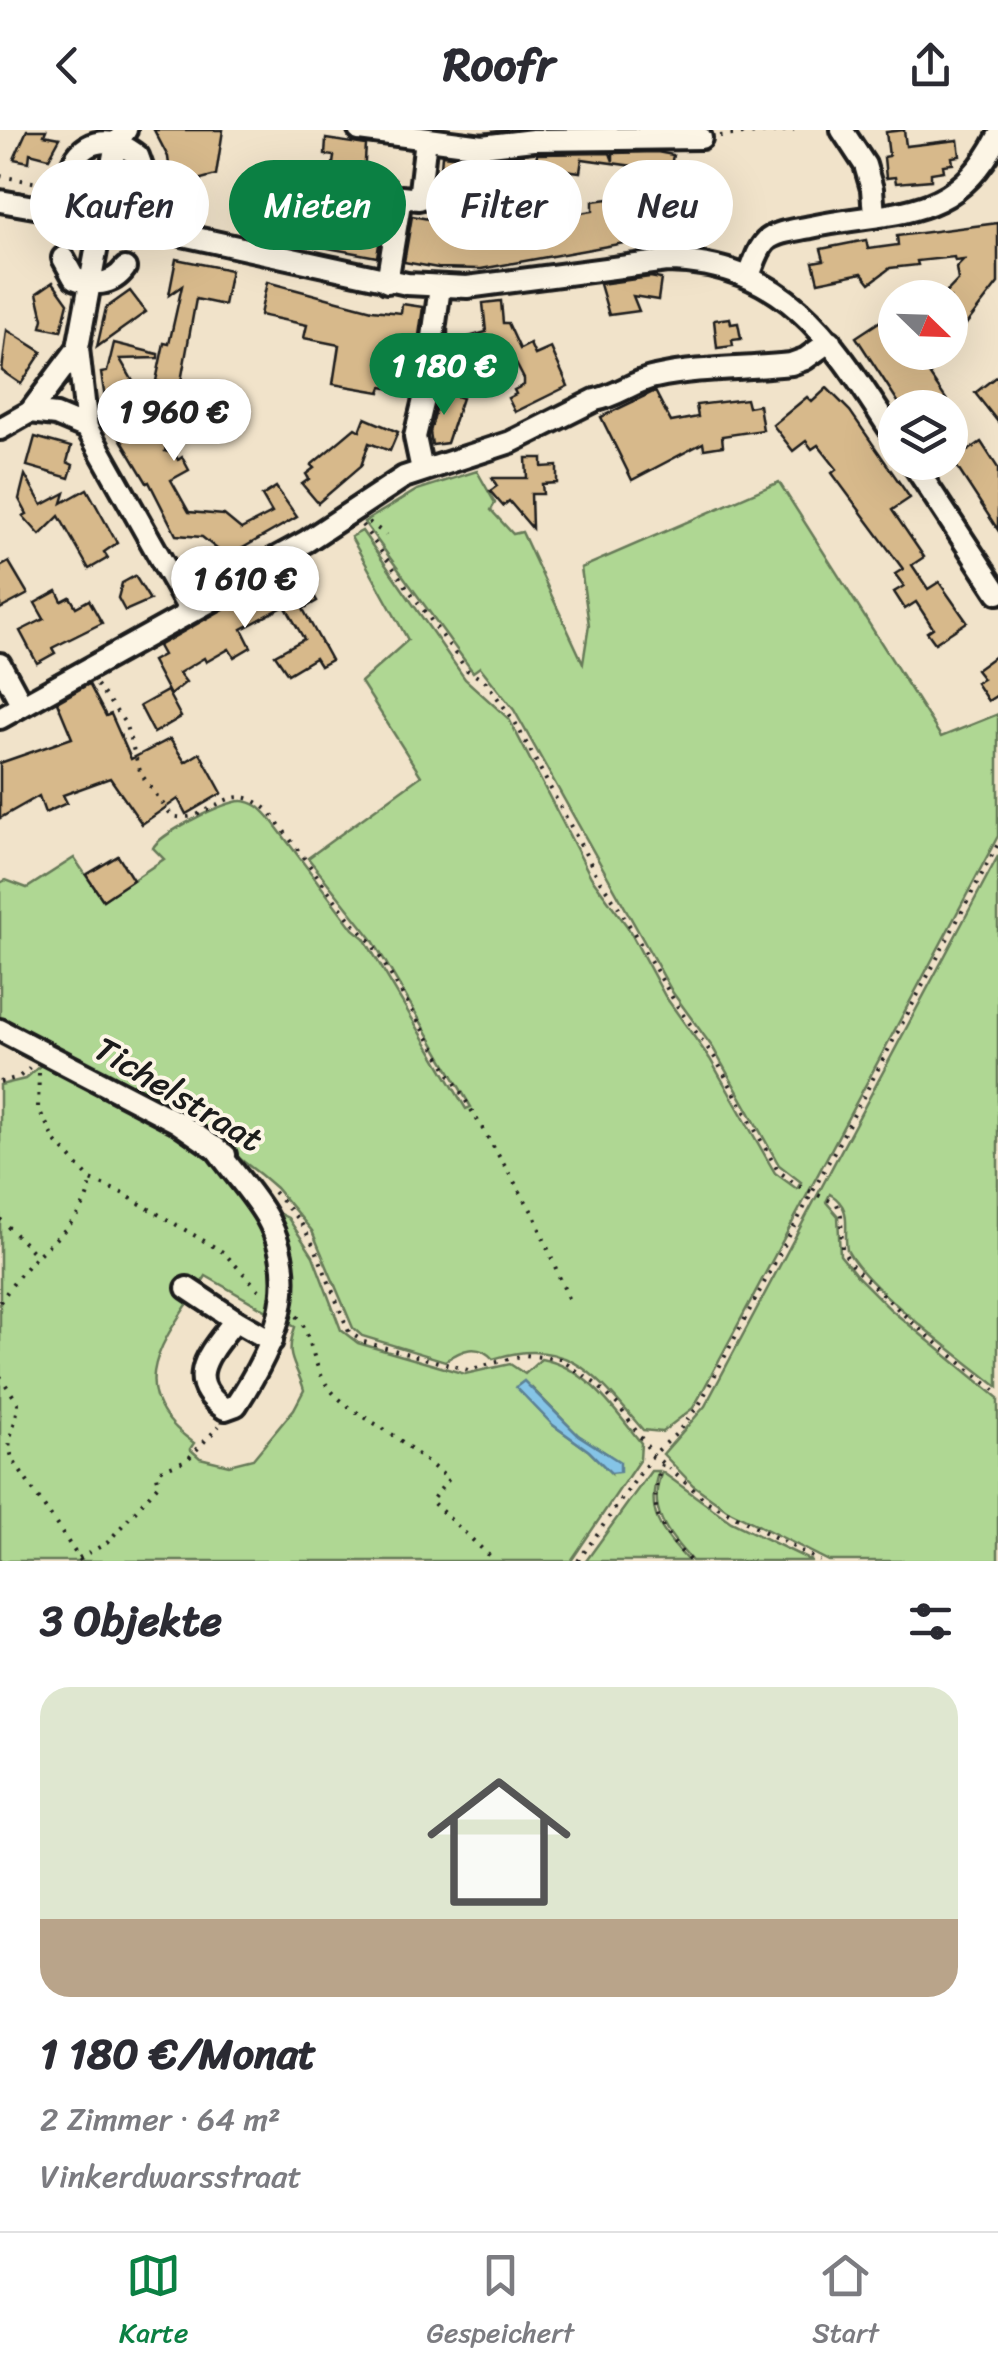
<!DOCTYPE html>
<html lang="de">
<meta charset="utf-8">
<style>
body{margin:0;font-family:Sriracha,sans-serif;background:#f2f2f3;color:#2b2b33;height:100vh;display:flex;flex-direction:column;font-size:38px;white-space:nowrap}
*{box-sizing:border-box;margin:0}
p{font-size:32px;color:#7c7c81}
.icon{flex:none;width:55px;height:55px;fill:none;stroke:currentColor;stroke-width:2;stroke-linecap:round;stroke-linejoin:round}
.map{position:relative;height:1431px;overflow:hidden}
.sheet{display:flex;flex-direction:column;background:#fff;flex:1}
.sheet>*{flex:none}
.hud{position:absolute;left:30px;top:30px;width:940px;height:90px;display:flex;gap:20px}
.needle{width:65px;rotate:113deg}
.tools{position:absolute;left:878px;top:150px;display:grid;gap:20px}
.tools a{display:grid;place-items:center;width:90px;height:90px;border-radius:50%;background:#fff;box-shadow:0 10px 40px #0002;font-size:50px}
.price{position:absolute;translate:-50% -85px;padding:0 22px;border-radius:35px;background:#fff;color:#222;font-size:32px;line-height:65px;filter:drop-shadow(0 2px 5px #0008)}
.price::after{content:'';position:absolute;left:50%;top:60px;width:30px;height:22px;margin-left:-15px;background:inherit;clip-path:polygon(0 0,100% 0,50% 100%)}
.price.active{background:#0b8043;color:#fff}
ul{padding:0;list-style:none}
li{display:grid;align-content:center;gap:20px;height:530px;padding:0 40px}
li span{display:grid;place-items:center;height:310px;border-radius:30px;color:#555}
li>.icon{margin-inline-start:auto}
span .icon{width:180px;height:180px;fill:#fffc;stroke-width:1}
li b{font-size:42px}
h2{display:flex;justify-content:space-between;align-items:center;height:120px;padding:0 40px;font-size:42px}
.tag{padding:0 35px;border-radius:45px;background:#fff;box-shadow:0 10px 40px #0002;font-size:35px;line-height:90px}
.tag.active{background:#0b8043;color:#fff}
header{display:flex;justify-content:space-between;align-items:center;height:130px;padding:0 40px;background:#fff;font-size:45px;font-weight:800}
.tabs{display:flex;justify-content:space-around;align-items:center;height:140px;border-top:2px solid #e1e1e2;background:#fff;font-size:28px;color:#7c7c81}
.tabs a{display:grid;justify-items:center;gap:5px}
.tabs .active{color:#0b8043}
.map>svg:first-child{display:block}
.green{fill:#afd793;stroke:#667a58;stroke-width:2.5;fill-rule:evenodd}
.water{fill:#85c4e6;stroke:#5b8195;stroke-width:2.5}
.building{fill:#d7b98b;stroke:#1c1c1c;stroke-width:2.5}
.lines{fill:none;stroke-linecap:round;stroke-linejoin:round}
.minor-casing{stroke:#1c1c1c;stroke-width:28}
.path{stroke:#1c1c1c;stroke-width:4;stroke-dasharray:2.5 8;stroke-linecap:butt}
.minor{stroke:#fcf5e5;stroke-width:20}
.labels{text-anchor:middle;stroke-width:8;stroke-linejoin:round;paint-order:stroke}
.street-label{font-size:35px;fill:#1c1c1c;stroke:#fcf5e5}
</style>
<header><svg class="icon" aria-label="back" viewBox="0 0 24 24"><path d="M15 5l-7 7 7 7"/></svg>Roofr<svg class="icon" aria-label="share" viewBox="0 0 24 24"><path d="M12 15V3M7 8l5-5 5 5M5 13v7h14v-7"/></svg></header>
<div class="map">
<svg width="998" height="1431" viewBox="0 0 998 1431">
<rect width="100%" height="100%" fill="#f1e3ca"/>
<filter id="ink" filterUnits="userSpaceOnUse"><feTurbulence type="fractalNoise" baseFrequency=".01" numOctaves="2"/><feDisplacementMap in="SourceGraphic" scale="20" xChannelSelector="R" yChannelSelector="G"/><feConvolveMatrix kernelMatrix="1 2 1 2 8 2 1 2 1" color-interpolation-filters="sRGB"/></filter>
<g filter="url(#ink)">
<g class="green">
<path d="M477,341L495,373L491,380L513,404L522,402L583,533L589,495L581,438L779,352L941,607L998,584V706L700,1266L693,1278L662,1302L643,1300C598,1248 568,1204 493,1229C478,1212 461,1220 445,1231L362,1206L353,1198L312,1101L276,1058L261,1045L222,1015L0,893V753L6,750L27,758L74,728L103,770L164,729L153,718C159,704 227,670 242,671C255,672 261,678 269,687L353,799L364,808L466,979L471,977L372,809L308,728L421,646L361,552L408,510L351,407L362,401L465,549L509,589L591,747L627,796L665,866L710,929L775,1043L797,1059L801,1052L779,1035L713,918L673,863L514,580L480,537L473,542L364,392L417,360Z"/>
<path d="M998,726V1257C959,1225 869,1161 847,1120C843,1097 854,1079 830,1064L826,1072L838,1086L840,1125L857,1146L890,1179L998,1268V1431H829L728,1380L693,1355L663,1324L705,1276Z"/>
<path d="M42,934L94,953L194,1013L245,1067L288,1088L313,1126L341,1200L358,1213L465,1244L510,1234L525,1244L541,1229C586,1237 614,1279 641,1313L640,1329L571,1431H0V955L25,949ZM206,1146L295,1197C284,1229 296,1232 304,1260L294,1279L253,1329L229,1335L200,1328L190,1319L194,1313C116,1257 168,1206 206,1146ZM517,1257H531L578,1305L609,1325L611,1343L589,1321L553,1295Z"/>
<path d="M651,1341H659C644,1382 661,1401 688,1431H586Z"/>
<path d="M662,1342L731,1392L812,1431H692C668,1404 646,1379 662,1342Z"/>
</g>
<polygon class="water" points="524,1251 578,1305 620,1332 620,1342 611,1343 589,1321 553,1295 516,1257"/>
<g class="building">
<polygon points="27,0 46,0 44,5 60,8 49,28 30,23 29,32 14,29"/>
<polygon points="154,0 223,0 216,45 201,49 200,54 171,50 168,27"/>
<polygon points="904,0 906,16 958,10 960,26 952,27 953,34 943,35 944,41 931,43 931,50 896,53 895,47 886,48 884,27 889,26 886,2"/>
<polygon points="326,9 366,15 364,46 395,49 387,65 377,127 279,109 280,101 256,96 260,76 284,81 288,61 302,63 303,54 330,59 334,26 325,25"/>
<polygon points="657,22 673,25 670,41 582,29 580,42 565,40 564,49 550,47 546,80 560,77 561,86 593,81 593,71 609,69 609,80 654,73 655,80 699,73 696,100 481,139 438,138 404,132 412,86 445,92 446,78 460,80 460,83 511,81 514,49 533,51 537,24 610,23 613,31 613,23"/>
<polygon points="442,25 485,30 484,40 464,38 462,53 440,51"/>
<polygon points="998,93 998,153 960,202 950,192 950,168 941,168 958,150 956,138 964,130 955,131 954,127 917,131 918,135 890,138 870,153 862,143 818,152 813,132 824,130 821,119 866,110 868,119 898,115 897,106"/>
<polygon points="176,129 231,140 224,175 196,169 180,257 156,251 164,213 169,214 182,156 169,165"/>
<polygon points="650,147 661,149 658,170 633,166 639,181 609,185 600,154"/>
<polygon points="53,152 68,173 61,201 41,197 43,189 37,163"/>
<polygon points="267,152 372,180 401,183 402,174 423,177 411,263 382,257 380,262 333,254 339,215 304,208 307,195 260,185"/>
<polygon points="130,161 146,182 97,217 106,178"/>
<polygon points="501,171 503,193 508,193 520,219 530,214 535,225 551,218 568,256 515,282 508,268 516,264 514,260 524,255 524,249 512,226 477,242 442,245 448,199 448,213 486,202 483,173"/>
<polygon points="730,188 731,194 738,193 741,209 732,210 733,216 717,218 714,190"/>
<polygon points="882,190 895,209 895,222 914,222 952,278 902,278 856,207"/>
<polygon points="7,200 42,222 21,254 2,241"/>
<polygon points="114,213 158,224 158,228 120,229 167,310 165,321 175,324 178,330 182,327 189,340 171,350 189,382 224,385 241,399 272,383 262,366 276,357 297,387 227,427 202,407 176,405 149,352 147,353 108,288 101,243 107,242"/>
<polygon points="998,245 998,292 975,263"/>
<polygon points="827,258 850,281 910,368 892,380 924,427 912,435 928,459 939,452 967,492 935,513 927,502 933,498 916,472 905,479 894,462 904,456 895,444 903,439 832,343 837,339 818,315 812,319 806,311 793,321 773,295 807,267 812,272"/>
<polygon points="441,261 462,268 447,313 432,315 430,302"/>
<polygon points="655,261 671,292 698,287 696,275 746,269 748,277 759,275 763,300 722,306 723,316 704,319 703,313 632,350 601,287"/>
<polygon points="365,288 398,302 390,321 369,313 361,336 318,373 302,354 309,349 306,344 314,338 311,335 355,298 360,301"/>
<polygon points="35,307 71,317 67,332 73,335 69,348 27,336"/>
<polygon points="981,312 998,338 998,400 953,331"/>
<polygon points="526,328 542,328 542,337 557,336 557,353 542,354 543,364 531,364 532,398 509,371 503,376 490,361 497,356 492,348 527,348"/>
<polygon points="25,345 42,375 65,363 62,373 87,359 117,413 104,422 108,428 89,439 59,386 40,405 23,386 27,384 19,369"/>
<polygon points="9,432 28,464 0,479 0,437"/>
<polygon points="298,437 317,471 303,479 331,530 320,536 315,528 288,544 275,525 304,509 285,476 242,499 251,517 234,527 229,519 206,532 204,528 179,543 186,552 170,565 152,531 163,525 158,516"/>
<polygon points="135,446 150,470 125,481 118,468 122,453"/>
<polygon points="57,461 62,471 70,467 76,477 89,470 102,493 52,518 55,523 37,533 20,501 44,489 35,473"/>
<polygon points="998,524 998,569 996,566 988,571 976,553 983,549 976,540"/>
<polygon points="89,554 106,586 111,584 131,629 170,609 185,632 200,623 222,663 186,684 178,669 142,694 110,648 63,665 67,673 45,683 39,666 0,688 0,633 72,608 57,572"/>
<polygon points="167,561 181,587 154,603 140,576"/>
<polygon points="118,726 133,750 103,770 86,745"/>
</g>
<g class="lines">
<defs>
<g id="minor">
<polyline points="359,0 482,16 533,10 701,8"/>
<polyline points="842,0 865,35 872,59 874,86"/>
<path d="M71,38C83,6 114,6 138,26L147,51"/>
<path d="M0,71L132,94L407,154L467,157L667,131C789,133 835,215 895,307"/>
<path d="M63,128L74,148C93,156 112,156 125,138"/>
<path d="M749,146C754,134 757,120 766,111C777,101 797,100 811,97C894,79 954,94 998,7"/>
<polyline points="387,152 401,67 419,69 426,9"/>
<polyline points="78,218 116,13 126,0"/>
<polyline points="87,298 56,285 30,282 78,218 87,298 190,481"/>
<polyline points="0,299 30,282"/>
<polyline points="912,332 998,463"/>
<polyline points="422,340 415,307 425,265 440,157"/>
<polyline points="0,534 22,575"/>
<path d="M0,588L245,452L263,435L307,411L404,347L511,312L595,270C617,266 634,251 655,247C699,237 747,239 791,234L805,229L830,211"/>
<polyline points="0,900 177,992 225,1025"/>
<path d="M215,1017C231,1040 252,1062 266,1086C304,1153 274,1217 236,1275L225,1279C180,1249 213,1220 235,1190L272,1211"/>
<polyline points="187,1158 235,1190"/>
</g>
</defs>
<use href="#minor" class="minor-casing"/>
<g class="path">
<polyline points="720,6 794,0"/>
<polyline points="0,46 91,63"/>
<polyline points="125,69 149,77"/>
<polyline points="54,101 78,108"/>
<polyline points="369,392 386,405"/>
<polyline points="362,395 467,540 486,552 515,592 600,751 618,776 679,879 715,928 778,1041 799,1056 837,1074 841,1085 842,1119 853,1137 916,1196 998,1263"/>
<path d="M97,555L125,593L141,644L172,686C213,696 226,643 269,681L351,791L371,812L534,1085L570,1173"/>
<polyline points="39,943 38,978 56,1012 91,1050 122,1063 223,1122 264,1165"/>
<polyline points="0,952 19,947 30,938"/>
<polyline points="274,1062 301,1093 316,1120 349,1202 364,1212 468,1240 524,1225 560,1229 596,1254 618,1275 653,1325 708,1372 820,1431"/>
<polyline points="0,1089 37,1126"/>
<path d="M0,1172C9,1159 19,1145 30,1133C55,1106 86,1090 91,1050"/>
<path d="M297,1186C312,1203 311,1234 329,1258C346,1279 371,1290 393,1305C412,1319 430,1335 449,1349L431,1371L495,1431"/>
<path d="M0,1246L18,1273C16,1303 0,1311 18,1338L81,1431"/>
<path d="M662,1334C647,1380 658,1397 690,1431"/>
<polyline points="79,1428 107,1413 159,1354 157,1346 160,1340 187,1330 219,1296"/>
<polyline points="578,1431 653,1325 677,1303 699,1275 998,714"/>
</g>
<use href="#minor" class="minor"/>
</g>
</g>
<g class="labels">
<g class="street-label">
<text transform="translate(179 964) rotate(31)" y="12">Tichelstraat</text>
</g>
</g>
</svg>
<div class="tools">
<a><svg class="needle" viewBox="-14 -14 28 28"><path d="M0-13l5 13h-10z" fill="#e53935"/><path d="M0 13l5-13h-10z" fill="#7c7c81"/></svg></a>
<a><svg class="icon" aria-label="layers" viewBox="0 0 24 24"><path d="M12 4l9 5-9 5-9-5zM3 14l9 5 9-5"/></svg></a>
</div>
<b class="price active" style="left:444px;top:288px">1 180 €</b>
<b class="price" style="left:174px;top:334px">1 960 €</b>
<b class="price" style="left:245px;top:501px">1 610 €</b>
<div class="hud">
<a class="tag">Kaufen</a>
<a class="tag active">Mieten</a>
<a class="tag">Filter</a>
<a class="tag">Neu</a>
</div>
</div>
<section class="sheet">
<h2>3 Objekte<svg class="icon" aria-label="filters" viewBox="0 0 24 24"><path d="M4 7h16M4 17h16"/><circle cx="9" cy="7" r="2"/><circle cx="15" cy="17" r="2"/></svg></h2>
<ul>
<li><span style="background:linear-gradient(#dfe7d0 75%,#b9a48a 0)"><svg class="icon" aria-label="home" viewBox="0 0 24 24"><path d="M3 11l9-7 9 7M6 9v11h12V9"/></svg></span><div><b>1 180 €/Monat</b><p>2 Zimmer · 64 m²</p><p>Vinkerdwarsstraat</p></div></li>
</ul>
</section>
<nav class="tabs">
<a class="active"><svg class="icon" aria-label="map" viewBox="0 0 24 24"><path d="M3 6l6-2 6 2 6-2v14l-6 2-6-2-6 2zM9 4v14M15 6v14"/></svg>Karte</a>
<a><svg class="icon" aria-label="saved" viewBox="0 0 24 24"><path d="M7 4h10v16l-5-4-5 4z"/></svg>Gespeichert</a>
<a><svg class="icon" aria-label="home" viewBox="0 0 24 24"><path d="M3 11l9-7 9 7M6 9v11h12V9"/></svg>Start</a>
</nav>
